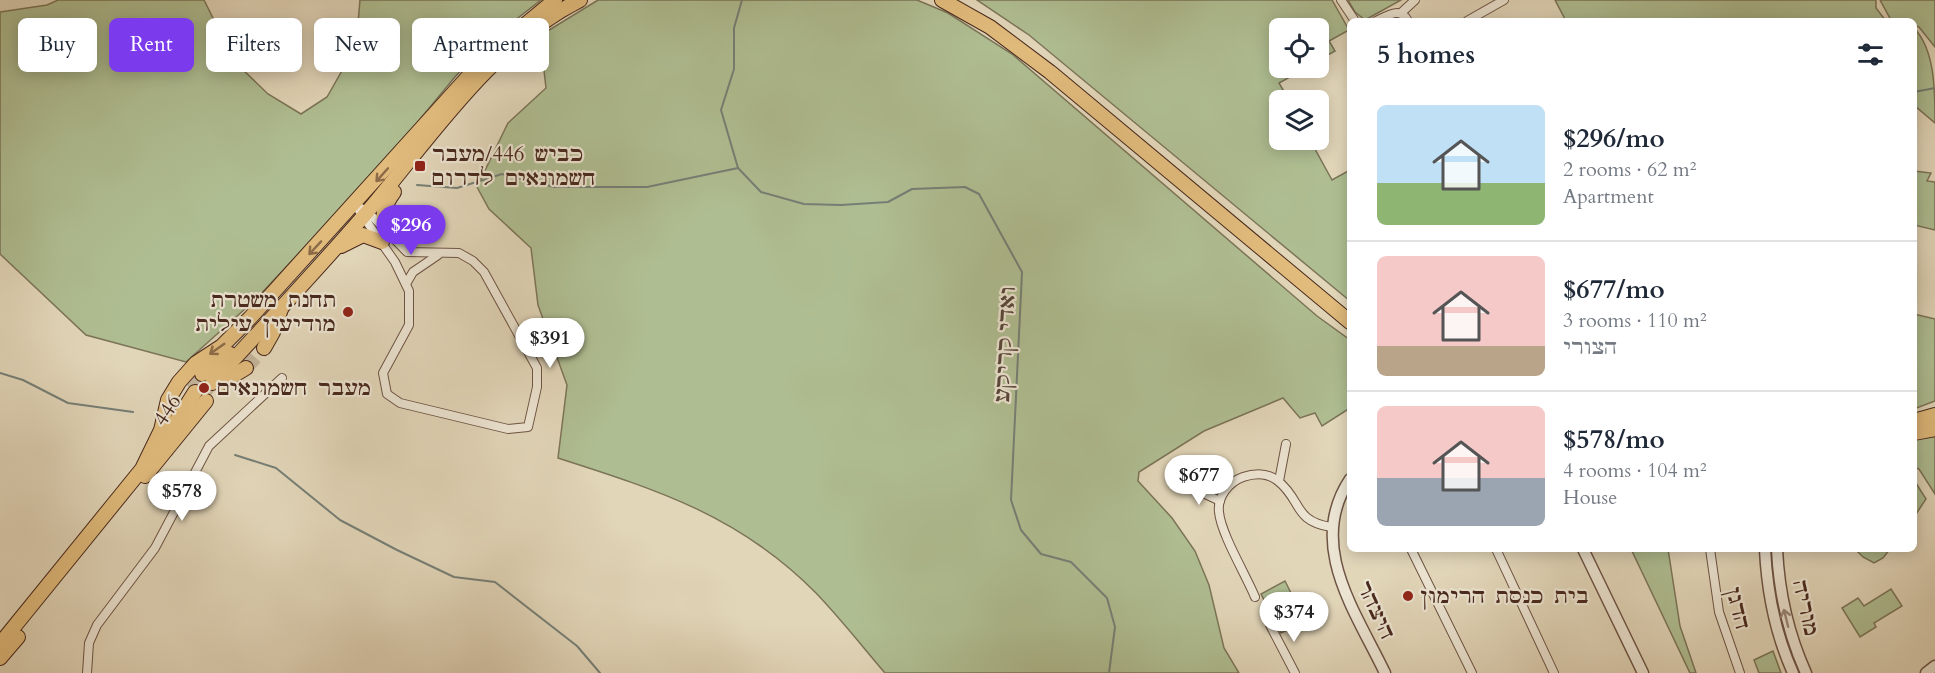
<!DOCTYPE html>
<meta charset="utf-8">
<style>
body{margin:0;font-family:Cardo,"Frank Ruhl Libre",serif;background:#f2f2f3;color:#1f2937;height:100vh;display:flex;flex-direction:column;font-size:22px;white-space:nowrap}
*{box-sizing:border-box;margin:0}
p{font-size:20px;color:#747a83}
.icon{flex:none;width:33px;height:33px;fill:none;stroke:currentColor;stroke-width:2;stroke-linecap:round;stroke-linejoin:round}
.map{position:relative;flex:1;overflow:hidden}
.details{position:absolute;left:1347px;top:18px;width:570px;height:534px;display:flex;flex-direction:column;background:#fff;border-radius:9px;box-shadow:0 3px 15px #0003}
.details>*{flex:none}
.top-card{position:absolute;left:18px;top:18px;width:570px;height:54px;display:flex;gap:12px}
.tools{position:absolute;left:1269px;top:18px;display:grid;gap:12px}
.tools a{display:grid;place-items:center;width:60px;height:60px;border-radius:9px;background:#fff;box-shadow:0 3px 15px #0003;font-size:30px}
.price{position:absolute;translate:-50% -51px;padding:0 14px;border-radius:21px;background:#fff;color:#222;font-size:20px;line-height:39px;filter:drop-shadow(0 2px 3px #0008)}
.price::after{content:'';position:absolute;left:50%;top:36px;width:18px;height:14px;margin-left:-9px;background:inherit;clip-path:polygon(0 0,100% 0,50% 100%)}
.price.selected{background:#7c3aed;color:#fff}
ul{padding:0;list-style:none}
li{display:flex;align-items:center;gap:18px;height:150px;padding:0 30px}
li+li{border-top:2px solid #e0e1e3}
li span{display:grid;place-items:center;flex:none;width:168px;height:120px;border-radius:9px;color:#555}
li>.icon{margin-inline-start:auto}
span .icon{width:72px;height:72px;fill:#fffc;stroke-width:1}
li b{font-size:26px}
h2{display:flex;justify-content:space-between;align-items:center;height:72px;padding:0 30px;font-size:26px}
.pill{padding:0 21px;border-radius:9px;background:#fff;box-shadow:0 3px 15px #0003;font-size:21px;line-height:54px}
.pill.selected{background:#7c3aed;color:#fff}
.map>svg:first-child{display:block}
.green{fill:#afbe92;stroke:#7c7458;stroke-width:1.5}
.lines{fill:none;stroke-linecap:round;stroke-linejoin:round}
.stream{stroke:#767f76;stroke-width:2}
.primary-tunnel{stroke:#c3b39a;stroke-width:14;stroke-dasharray:14 7;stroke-linecap:butt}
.minor-casing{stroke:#6e5444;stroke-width:10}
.tertiary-casing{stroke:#6e5444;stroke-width:13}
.primary-casing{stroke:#48291d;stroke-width:16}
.minor{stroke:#ece4d2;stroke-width:8}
.tertiary{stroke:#ece4d2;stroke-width:10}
.primary{stroke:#e1bb7c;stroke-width:14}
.oneway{stroke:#8d6b48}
.oneway2{stroke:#9a8678}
.poi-dot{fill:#8f2418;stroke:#ece4d2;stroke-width:2}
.labels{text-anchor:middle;stroke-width:4.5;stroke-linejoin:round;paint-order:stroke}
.poi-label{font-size:21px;fill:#48291d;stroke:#ece4d2;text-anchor:start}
.street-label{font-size:21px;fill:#48291d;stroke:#ece4d2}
.water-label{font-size:22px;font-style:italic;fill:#57463b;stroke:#ece4d2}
</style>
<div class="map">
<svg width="1935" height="673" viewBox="0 0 1935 673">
<rect width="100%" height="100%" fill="#e2d6b9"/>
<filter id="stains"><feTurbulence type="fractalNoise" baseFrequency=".00333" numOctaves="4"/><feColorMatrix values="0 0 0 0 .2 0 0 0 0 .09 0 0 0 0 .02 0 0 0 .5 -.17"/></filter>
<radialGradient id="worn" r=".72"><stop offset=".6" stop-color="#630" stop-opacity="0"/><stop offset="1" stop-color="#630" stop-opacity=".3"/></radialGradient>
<g class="green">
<polygon points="58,0 204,0 235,62 268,94 301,114 327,97 356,46 360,0 541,0 487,42 454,78 383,164 256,299 186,362 86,335 0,254 0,12 47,5"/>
<path d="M598,0H917L948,13L1012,54L1317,316L1350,340V408L1322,426L1315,413L1300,418L1283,398L1204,431L1139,472L1138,481L1172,518L1195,551L1209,585L1224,648L1239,673H885C862,646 840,618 816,593C740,516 658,490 558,458L567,385L538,305L531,248L489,209L477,187L508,123L546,88L543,62L528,43Z"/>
<polygon points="977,0 1332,0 1349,30 1329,41 1335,51 1319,60 1318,28 1280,28 1280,68 1306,68 1279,83 1289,100 1280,100 1280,140 1310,140 1332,180 1350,170 1350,301 1029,35"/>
<polygon points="1348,0 1401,0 1365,20 1355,12"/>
<polygon points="1555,0 1876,0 1876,8 1886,21 1566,21"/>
<polygon points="1880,0 1935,0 1935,47 1919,27 1914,25 1914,21 1891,20"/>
<path d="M1914,28C1935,50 1935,90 1935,123L1916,107L1914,108Z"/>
<polygon points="1914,171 1931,173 1927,181 1935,182 1935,230 1914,225"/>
<polygon points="1914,314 1935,319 1935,401 1914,409"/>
<polygon points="1935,434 1935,494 1919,469 1914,467 1914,439"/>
<polygon points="1914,480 1926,499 1914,517"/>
<polygon points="1631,549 1668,549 1680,626 1696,673 1690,673"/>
<polygon points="1855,549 1890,549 1883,558 1874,563 1863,557"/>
<polygon points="1285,581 1302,615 1308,620 1281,633 1261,594"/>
<polygon points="1891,589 1902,606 1874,623 1876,627 1860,637 1842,608 1858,598 1864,606"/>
<polygon points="1773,651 1781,673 1759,673 1754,660"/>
</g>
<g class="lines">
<g class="stream">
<polyline points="742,0 734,28 734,69 721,110 738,168 761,192 804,204 841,205 888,202 912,189 965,187 979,194 1022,272 1011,500 1021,530 1041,554 1071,562 1107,598 1115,627 1109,673"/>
<polyline points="1914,92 1935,88"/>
<polyline points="417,185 457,188 502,174 554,187 647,187 738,168"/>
<polyline points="0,373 23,380 68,403 133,412"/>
<polyline points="235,455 276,468 340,520 397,550 454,577 495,582 577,646 600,673"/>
</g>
<g class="primary-tunnel">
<polyline points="246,368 264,348"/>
<polyline points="190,388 202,374"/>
<polyline points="201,396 212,383"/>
</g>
<defs>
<g id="minor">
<polyline points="1341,0 1355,21"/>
<polyline points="1401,13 1415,0"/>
<path d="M1376,21C1387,16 1400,6 1408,21"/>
<polyline points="1467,21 1504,0"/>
<polygon points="355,205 367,211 407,252 459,253 473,261 484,272 537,368 537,387 528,427 508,429 400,403 387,394 383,373 409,325 409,291 395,262"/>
<polyline points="406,284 413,272 438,255"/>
<polyline points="1279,481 1286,444"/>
<polyline points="1190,487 1220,501"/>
<polyline points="1411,549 1472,673"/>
<polyline points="1496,549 1554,673"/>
<polyline points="1710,549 1719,612 1740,673"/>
<path d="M1255,597C1246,575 1221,534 1219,512C1217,497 1229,482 1243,477C1255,473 1268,473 1278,481C1302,500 1293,521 1331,527"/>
<polyline points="1270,625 1295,673"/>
<polyline points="87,673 89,643 97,625 155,548 209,446 282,378"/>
</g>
<g id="tertiary">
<path d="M1350,479C1306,545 1356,612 1385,673"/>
<polyline points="1583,549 1643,673"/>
<path d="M1765,549C1767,592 1775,633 1793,673"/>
<path d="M1777,549C1779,593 1788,633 1806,673"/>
<polyline points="1926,673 1935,666"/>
</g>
<g id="primary">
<polyline points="942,0 990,27 1050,72 1350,322"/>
<path d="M387,231C380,215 384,206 394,192"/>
<polyline points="341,246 363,235 382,242"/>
<polyline points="264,348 273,332 281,309"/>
<polyline points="202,374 230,354"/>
<path d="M212,383C266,324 322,265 374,204C435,131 493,44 580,0"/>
<polyline points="221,383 246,368"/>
<polyline points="1914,421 1935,415"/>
<polyline points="1914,433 1935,429"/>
<polyline points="164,441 195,392"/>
<polyline points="145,476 206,401"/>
<polyline points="0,644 142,469 161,430 168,400 179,382 196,363 222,346 250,318 485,58 555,0"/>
<polyline points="0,658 18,637"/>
</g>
</defs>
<use href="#minor" class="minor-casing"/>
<use href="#tertiary" class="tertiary-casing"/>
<use href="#primary" class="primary-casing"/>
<use href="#minor" class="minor"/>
<use href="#tertiary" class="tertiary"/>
<use href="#primary" class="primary"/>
</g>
<defs><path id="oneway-shaft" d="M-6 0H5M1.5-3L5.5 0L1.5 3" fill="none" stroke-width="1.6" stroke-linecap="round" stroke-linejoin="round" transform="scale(1.5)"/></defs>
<g class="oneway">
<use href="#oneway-shaft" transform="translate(382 175) rotate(132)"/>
<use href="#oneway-shaft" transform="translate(315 248) rotate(133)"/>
<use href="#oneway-shaft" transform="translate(217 349) rotate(145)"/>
</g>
<use class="oneway2" href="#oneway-shaft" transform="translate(1786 618) rotate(-104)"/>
<g class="poi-dot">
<rect x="414" y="160" width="12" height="12" rx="3"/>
<circle cx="348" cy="312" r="6"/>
<circle cx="204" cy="388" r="6"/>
<circle cx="1408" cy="596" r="6"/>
</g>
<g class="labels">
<g class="poi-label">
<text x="432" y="161">כביש 446/מעבר<tspan x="432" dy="24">חשמונאים לדרום</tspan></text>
<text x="336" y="307" text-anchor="end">תחנת משטרת<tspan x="336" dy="24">מודיעין עילית</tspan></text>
<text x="216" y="395">מעבר חשמונאים</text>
<text x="1420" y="603">בית כנסת הרימון</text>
</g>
<g class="street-label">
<text transform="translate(167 410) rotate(-57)" y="7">446</text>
<text transform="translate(1738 608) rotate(76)" y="7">הדגן</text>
<text transform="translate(1806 608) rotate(77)" y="7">מוריה</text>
<text transform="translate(1376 610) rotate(65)" y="7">היצהר</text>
</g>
<g class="water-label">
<text transform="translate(1004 344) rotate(-87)" y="8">ואדי קריקע</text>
</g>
</g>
<rect width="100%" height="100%" filter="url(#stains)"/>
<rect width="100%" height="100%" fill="url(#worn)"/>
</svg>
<div class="tools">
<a><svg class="icon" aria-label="locate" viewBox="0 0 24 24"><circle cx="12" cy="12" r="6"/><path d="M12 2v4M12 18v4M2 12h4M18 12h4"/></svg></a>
<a><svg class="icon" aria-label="layers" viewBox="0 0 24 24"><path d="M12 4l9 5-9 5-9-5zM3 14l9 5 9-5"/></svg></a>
</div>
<b class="price selected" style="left:411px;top:256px">$296</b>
<b class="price" style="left:550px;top:369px">$391</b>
<b class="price" style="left:1199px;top:506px">$677</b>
<b class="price" style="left:182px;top:522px">$578</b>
<b class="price" style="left:1294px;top:643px">$374</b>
<div class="top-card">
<a class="pill">Buy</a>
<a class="pill selected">Rent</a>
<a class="pill">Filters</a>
<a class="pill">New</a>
<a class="pill">Apartment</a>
</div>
<section class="details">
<h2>5 homes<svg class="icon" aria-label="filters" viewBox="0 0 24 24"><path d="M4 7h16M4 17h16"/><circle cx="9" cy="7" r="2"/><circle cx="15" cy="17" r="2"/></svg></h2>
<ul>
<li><span style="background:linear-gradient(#bfe0f5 65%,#8fb573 0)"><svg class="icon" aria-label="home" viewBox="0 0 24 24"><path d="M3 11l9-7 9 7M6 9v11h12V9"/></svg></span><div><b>$296/mo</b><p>2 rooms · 62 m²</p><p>Apartment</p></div></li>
<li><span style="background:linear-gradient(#f6c9c9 75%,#b9a48a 0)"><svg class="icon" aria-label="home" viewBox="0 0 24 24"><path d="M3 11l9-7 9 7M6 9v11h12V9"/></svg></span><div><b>$677/mo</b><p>3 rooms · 110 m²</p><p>הצורי</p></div></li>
<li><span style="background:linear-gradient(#f6c9c9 60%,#9aa5b1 0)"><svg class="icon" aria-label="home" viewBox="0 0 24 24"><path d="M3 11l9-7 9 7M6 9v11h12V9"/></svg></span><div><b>$578/mo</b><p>4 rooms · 104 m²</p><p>House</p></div></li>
</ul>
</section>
</div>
